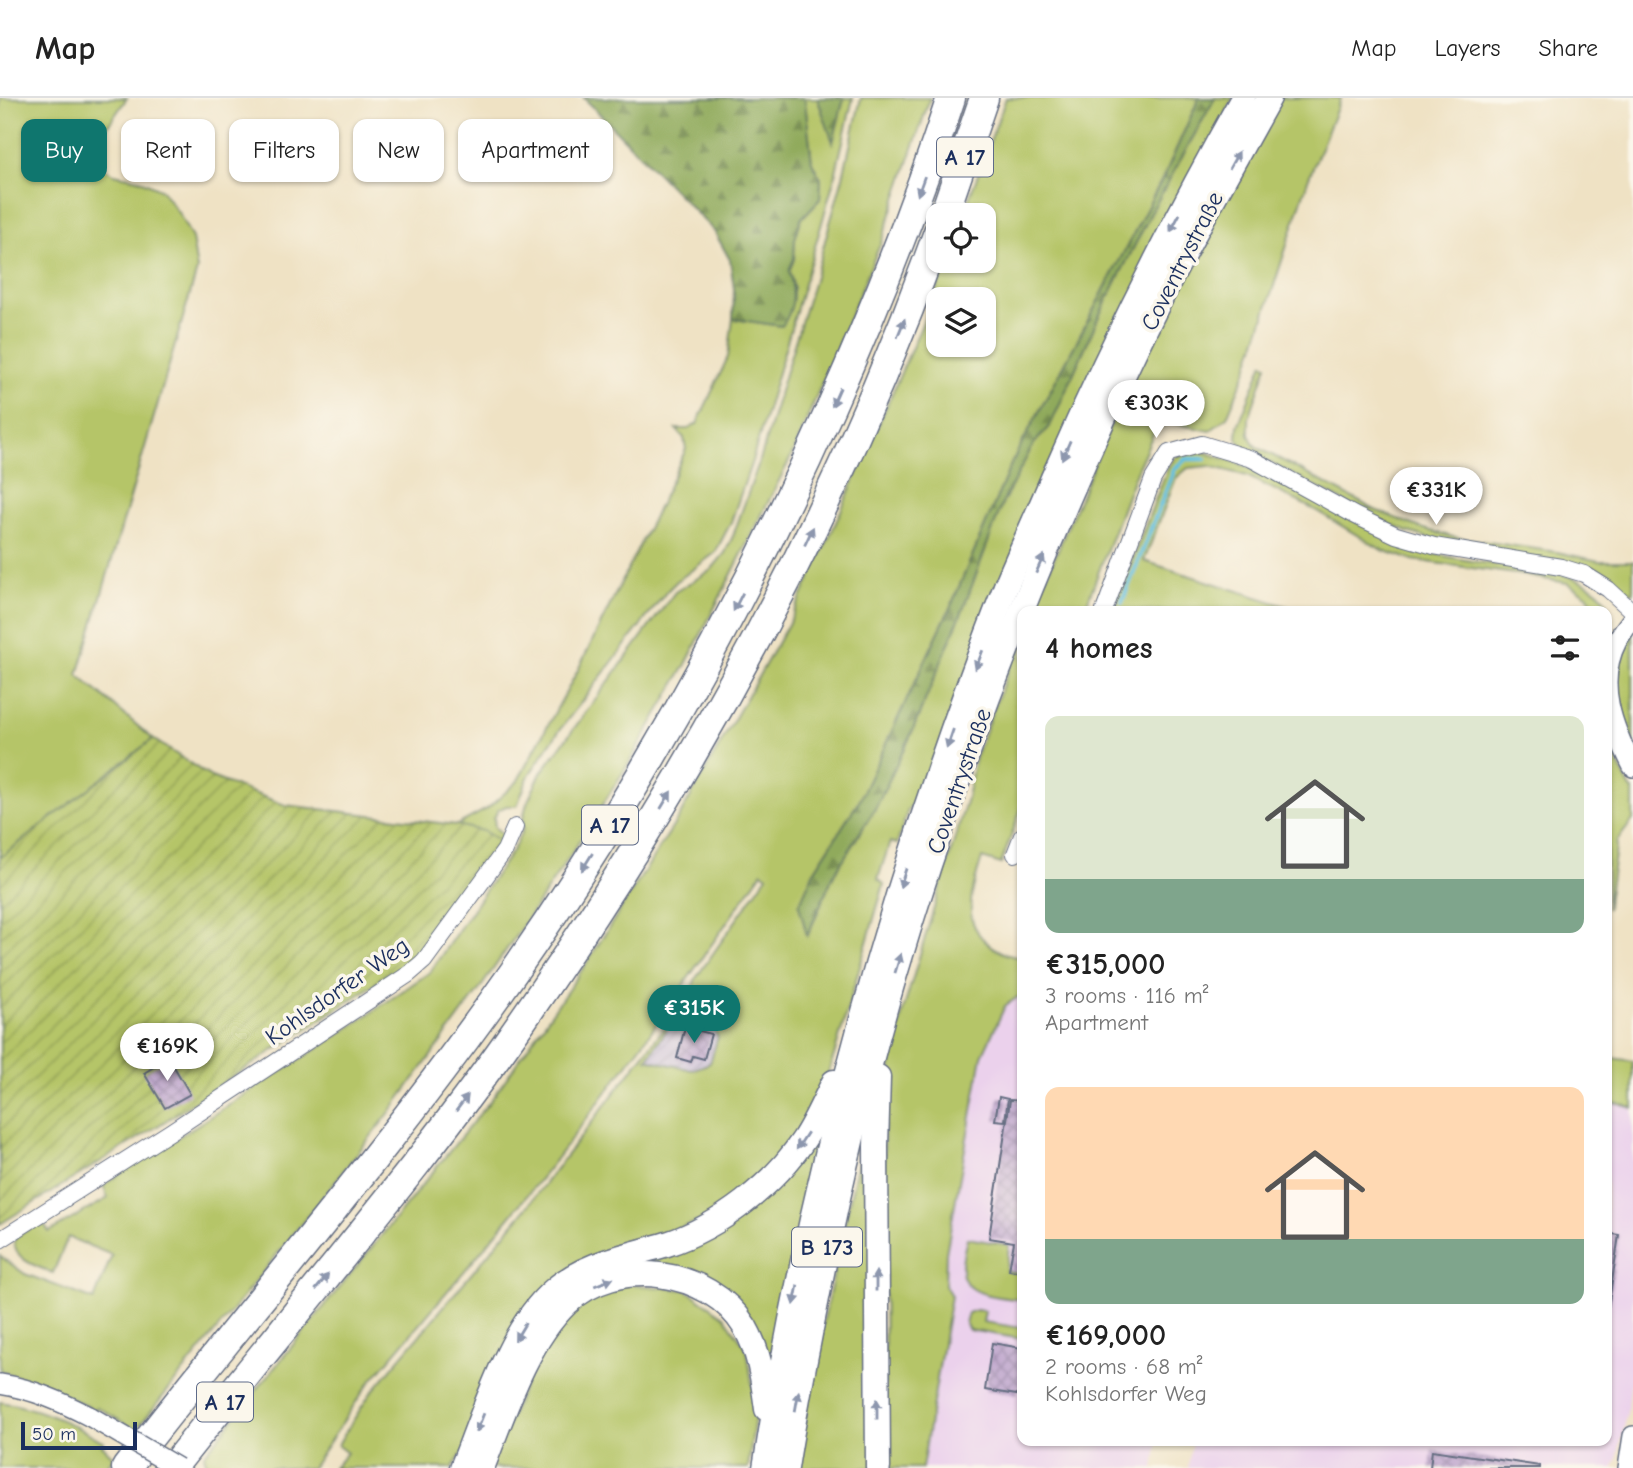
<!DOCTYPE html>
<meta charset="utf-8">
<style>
body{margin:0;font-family:"Comic Neue",sans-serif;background:#f2f2f2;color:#222;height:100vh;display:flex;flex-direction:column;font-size:26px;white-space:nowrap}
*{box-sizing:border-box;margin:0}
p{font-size:23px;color:#767676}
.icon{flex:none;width:38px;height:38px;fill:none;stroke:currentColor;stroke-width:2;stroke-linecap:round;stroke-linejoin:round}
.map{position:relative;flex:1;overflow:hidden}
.panel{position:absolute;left:1017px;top:508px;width:595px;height:840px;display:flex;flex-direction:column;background:#fff;border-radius:14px;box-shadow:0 2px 5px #0004}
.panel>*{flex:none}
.top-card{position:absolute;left:21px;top:21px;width:665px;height:63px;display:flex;gap:14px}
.tools{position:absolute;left:926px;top:105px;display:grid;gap:14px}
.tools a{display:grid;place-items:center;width:70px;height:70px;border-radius:14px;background:#fff;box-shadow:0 2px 5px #0004;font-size:35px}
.scale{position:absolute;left:21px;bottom:18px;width:116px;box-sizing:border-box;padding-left:7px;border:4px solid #1b2f5e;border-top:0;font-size:19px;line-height:24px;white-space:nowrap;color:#1b2f5e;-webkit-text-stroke:5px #fbf7ec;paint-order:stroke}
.price{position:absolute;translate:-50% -60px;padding:0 16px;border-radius:24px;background:#fff;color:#222;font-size:23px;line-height:46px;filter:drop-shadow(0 2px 4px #0008)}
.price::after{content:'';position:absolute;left:50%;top:42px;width:21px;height:16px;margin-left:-10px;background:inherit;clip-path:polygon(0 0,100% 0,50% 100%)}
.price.active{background:#0f766e;color:#fff}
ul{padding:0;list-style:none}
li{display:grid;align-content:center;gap:14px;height:371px;padding:0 28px}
li span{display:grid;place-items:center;height:217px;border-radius:14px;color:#555}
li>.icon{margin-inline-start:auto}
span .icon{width:126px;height:126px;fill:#fffc;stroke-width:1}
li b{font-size:30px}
h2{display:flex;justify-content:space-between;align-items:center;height:84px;padding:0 28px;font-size:30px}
.chip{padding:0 24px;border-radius:14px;background:#fff;box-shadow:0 2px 5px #0004;font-size:24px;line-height:63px}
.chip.active{background:#0f766e;color:#fff}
header{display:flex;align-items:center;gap:42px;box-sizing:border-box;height:98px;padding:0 35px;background:#fff;border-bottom:2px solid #e0e0e0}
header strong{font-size:33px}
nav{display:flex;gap:38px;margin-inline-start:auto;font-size:24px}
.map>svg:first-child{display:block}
.built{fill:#ebd1ec}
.industrial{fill:url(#industrial-furrows)}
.grass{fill:#b5c567;stroke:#687a62;stroke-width:2;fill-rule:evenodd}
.forest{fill:url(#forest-firs);stroke:#566c5d;stroke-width:2}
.garden{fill:url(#garden-furrows);stroke:#687a62;stroke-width:2}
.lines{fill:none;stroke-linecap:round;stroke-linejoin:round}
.stream{stroke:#63c0e1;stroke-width:4.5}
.building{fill:url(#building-cross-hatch)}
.minor-casing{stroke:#656e82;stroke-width:18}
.tertiary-casing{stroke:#656e82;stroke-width:22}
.trunk-casing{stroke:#656e82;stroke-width:27}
.motorway-casing{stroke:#656e82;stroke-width:31}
.minor{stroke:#fff;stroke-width:16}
.tertiary{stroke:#fff;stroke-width:19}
.trunk{stroke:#fff;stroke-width:24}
.motorway{stroke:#fff;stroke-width:28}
.tertiary-bridge-casing{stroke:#656e82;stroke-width:22;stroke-linecap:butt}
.tertiary-bridge{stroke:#fff;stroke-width:19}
.oneway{fill:#8d97ae}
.labels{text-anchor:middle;stroke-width:7;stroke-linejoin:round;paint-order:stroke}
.shield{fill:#fbf7ec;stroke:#5e6b89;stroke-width:2}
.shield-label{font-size:23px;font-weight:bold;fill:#1b2f5e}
.street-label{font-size:24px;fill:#1b2f5e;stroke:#fbf7ec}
</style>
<header>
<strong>Map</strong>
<nav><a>Map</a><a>Layers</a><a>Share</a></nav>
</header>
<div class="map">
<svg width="1633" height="1370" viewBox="0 0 1633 1370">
<defs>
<pattern id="industrial-furrows" width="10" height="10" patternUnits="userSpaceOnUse" patternTransform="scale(1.75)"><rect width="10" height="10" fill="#cbbfd6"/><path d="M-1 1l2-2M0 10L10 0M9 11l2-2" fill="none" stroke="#aea4ba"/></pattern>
<pattern id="forest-firs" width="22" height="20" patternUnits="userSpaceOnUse" patternTransform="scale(1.75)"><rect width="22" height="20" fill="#90aa5c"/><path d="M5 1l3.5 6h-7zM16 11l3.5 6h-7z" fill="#758b4f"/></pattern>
<pattern id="garden-furrows" width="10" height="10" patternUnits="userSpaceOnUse" patternTransform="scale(1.75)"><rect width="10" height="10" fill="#b5c567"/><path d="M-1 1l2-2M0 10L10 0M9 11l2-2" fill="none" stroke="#92a058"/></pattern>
<pattern id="building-cross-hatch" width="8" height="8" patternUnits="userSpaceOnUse" patternTransform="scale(1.75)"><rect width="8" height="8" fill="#bca2cc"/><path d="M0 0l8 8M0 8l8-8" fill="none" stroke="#9884a9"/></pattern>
</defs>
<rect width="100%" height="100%" fill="#fbf7ec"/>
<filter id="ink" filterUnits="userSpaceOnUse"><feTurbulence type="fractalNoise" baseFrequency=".0143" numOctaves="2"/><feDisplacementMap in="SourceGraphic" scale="14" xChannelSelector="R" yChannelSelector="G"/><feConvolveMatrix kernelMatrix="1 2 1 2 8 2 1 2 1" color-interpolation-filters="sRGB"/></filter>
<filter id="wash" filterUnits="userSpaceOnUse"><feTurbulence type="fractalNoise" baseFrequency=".00686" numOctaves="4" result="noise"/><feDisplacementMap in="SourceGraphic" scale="28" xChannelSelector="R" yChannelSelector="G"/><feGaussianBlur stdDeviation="1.57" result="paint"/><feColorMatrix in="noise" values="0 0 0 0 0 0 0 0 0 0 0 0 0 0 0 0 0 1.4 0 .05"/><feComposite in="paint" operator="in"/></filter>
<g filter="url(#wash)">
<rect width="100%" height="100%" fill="#efe2c4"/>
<g class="built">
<polygon points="1022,896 1022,1342 1158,1342 1154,1370 922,1370 936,1288 945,1187 946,1155 982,958 1005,908"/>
<polygon points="1607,1003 1633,1010 1633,1269 1627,1316 1617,1361 1613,1370 1188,1370 1192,1342 1606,1342"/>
</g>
<polygon class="industrial" points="678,914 707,923 714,931 718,939 710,965 692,972 646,961"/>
<g class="grass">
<polygon points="0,0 127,0 102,36 87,49 94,64 114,76 139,81 162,92 179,116 192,140 197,172 78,577 153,641 0,760"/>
<polygon points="803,0 817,0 833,43 844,0 853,0 835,78 821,128 752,363 731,424 715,455 677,483 667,493 559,633 529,677 517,708 506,708 498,712 494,720 495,729 503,737 505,746 457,727 487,711 517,684 577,574 665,396 686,351 684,340 676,331 688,331 697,326 728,259 733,221 781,228 794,190 789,173 794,161 795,141 801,121 820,101 821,81 812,64 805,4"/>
<path d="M861,0H930L882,142L791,359L685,568L629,665L570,758L479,892L387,1018L236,1208L136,1332L97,1309L95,1312L39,1285L0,1273V1158L25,1176L94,1202L112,1157L68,1139L53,1175C37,1168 14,1163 14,1142L21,1135L43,1124L49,1134L108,1100L103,1087L340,936L430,874L514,750L523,731V720L527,705L541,675L675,494L711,472L725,455L733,438L762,356L785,276L812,189L843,79Z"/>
<path d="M1006,0H1199L1167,72L1083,232L1012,364L951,508L859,703L813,775L808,837L833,778L876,709L909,641L964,509L1003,404L1033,347L1051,326L1098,220L1154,109L1215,0H1233L925,684L908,712L897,746L890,744L878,781L884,786L835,954L822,994L787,1056L707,1121L612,1152L452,1370H334L347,1355L338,1348L340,1343L370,1296L520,1118L690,896L696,880L767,778L762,774L641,948L550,1069L489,1144L366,1289L312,1370H208L204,1357L491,1002L584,869L679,719L791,521L833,431L931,206L947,163H984V117H963ZM938,201H984V247H938ZM679,914C699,920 707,919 718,939L710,965L692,972L647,961Z"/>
<polygon points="1280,0 1341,0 1308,82 1246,274 1227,319 1210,333 1168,324 1155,332 1136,374 1084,513 1032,513 1123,298 1193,158"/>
<polygon points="1263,265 1267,267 1249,320 1249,337 1255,348 1375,412 1421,430 1453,439 1557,454 1599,463 1633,463 1633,495 1620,490 1597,476 1453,447 1408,434 1371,418 1244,351 1237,340 1238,328"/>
<path d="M1201,353L1238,365L1270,379L1396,444C1448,464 1506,467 1561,476C1582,482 1611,494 1610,519C1610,527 1608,535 1607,542L1606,513H1598L1587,497L1567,485L1516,476L1412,462L1382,452L1315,412L1247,378L1209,368L1188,370L1176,380L1144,463L1301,513H1115V506L1168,369L1176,358Z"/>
<path d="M1633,535V652C1628,644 1627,635 1624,626C1614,592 1614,567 1633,535Z"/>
<path d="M1022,537V708L1001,766L982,760C978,774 972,789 971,804C968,836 993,856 1022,860V896L1005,908L982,958L946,1155L945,1187L951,1198L922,1370H885L884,1036L891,967L903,913L967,700L975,659Z"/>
<polygon points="1606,636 1619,660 1616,662 1631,691 1633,692 1633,722 1617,743 1607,811"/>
<polygon points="1606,959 1633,963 1633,1010 1607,1003"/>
<polygon points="873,995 873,1370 796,1370 810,1285"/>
<path d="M821,1023L826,1025L772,1279L768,1278C762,1250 748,1218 725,1200C668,1155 589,1162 544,1220C531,1237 522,1257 514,1276C500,1307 488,1339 475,1370H470C492,1314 515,1239 559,1197C591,1168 632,1165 671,1152C719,1134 767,1101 798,1059C806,1048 814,1035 821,1023Z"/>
<path d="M967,1140L1009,1147L1006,1173L1022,1176V1202C1002,1199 964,1199 962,1173C961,1162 965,1150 967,1140Z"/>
<polygon points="627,1186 686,1192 724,1218 747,1251 756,1312 748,1370 489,1370 534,1264 580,1204"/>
<polygon points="976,1212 985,1213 983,1224 1022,1230 1022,1241 969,1232 965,1225 968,1215"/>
<path d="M0,1304C37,1309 72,1325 104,1344L102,1347L114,1359L106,1370H0Z"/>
</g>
<g class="forest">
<path d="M584,0H803L805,4L812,64L821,81L820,101L801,121L795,141L794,161L789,173C795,195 795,209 782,228L733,221L734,191L730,162L714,133Z"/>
<polygon points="817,0 844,0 833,44 819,5"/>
<polygon points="1199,0 1215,0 1154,109 1098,220 1051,326 1033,347 1003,404 964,509 909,641 876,709 833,778 807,838 799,807 813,775 859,703 951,508 1012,364 1083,232 1167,72"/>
</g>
<polygon class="garden" points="153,641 211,679 285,707 457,727 483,733 505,746 421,856 153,1031 0,1126 0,760"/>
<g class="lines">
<polyline class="stream" points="1122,504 1175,370 1186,361 1205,361"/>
</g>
<g id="blocks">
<g class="building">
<polygon points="685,929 711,936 704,961 693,958 691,964 677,960"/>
<polygon points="169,960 190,996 165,1010 144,975"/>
<polygon points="999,999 1008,1001 1005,1023 995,1022"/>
<polygon points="1010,1002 1022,1003 1022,1174 1009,1172 1014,1144 989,1140"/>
<polygon points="1606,1135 1619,1137 1608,1210 1606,1210"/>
<polygon points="992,1245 1022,1250 1022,1285 1019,1285 1017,1297 985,1292"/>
<polygon points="1432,1352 1540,1368 1540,1370 1430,1370"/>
</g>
</g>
</g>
<g filter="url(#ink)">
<use href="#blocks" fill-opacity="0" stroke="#656e82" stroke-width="2"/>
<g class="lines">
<defs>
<g id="minor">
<polyline points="1104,513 1153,381 1169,355 1202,346 1252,361 1356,418 1396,437 1434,448 1561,469 1584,476 1608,491 1633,514"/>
<polyline points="1015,756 1022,738"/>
<polyline points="0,1142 170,1034 409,876 424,863 505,752 515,729"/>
</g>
<g id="tertiary">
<path d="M1633,520C1628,527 1621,535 1617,543C1595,585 1613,630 1633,669"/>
<path d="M0,1286C33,1291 62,1304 91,1319"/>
<polyline points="1628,1370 1633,1338"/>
</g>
<g id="trunk">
<path d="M462,1370C484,1315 509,1230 554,1192C586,1164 628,1158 667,1146C719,1129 774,1087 804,1041C816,1023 824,1003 834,984"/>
<path d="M482,1370C503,1317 525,1245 567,1205C616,1158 709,1170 745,1229C760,1255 763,1282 767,1311"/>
<path d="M765,1370C812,1068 895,773 1006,488C1021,452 1038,416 1053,380C1110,250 1173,124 1243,0"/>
<path d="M786,1370C796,1305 809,1240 822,1175C842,1077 865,979 893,883C951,685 1025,493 1110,306C1157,201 1213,100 1269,0"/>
<polyline points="878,1370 876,1048 878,979"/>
</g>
<g id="motorway">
<polyline points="944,117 984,0"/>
<path d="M126,1370C247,1214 376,1066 491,906C625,719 738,518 831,309C876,208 917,105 951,0"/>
<path d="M172,1370C207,1326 242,1282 278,1238C356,1141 436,1045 508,943C685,692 834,423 938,134"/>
</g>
</defs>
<use href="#minor" class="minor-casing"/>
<use href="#tertiary" class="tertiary-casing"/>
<use href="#trunk" class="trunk-casing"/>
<use href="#motorway" class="motorway-casing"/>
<use href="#minor" class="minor"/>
<use href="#tertiary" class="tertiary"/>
<use href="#trunk" class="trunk"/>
<use href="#motorway" class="motorway"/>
<defs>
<polyline id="tertiary-bridge" points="91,1319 178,1370"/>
</defs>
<use href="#tertiary-bridge" class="tertiary-bridge-casing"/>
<use href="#tertiary-bridge" class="tertiary-bridge"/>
</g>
<defs><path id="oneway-solid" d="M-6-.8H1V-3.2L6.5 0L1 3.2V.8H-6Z" transform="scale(1.75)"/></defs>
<g class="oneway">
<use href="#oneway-solid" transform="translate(1234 62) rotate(-61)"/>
<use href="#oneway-solid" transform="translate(921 88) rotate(110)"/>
<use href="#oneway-solid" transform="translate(1175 125) rotate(118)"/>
<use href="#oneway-solid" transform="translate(901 230) rotate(-68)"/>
<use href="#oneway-solid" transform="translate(836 299) rotate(114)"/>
<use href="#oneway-solid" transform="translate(1066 352) rotate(114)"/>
<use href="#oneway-solid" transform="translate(809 438) rotate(-65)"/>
<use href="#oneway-solid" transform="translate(1040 466) rotate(-66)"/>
<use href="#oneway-solid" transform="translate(738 504) rotate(117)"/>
<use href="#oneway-solid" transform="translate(979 562) rotate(111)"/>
<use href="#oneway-solid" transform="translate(950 641) rotate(109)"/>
<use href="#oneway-solid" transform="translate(666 702) rotate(-59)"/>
<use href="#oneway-solid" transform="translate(587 764) rotate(122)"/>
<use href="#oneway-solid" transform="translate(903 780) rotate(108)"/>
<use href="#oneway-solid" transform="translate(898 865) rotate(-73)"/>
<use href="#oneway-solid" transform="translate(462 1005) rotate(-53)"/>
<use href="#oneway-solid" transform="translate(802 1043) rotate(123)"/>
<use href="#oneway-solid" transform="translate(876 1183) rotate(-90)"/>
<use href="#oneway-solid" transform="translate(322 1184) rotate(-51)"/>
<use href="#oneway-solid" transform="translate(604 1184) rotate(-22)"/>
<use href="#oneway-solid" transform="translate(796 1197) rotate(101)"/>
<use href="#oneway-solid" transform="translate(520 1234) rotate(121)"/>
<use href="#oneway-solid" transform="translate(797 1303) rotate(-80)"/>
<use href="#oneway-solid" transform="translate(877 1311) rotate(-90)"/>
<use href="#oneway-solid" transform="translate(480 1325) rotate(112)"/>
</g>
</g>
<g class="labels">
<g class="shield">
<rect x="937" y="39.5" width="56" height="39" rx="5"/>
<rect x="582" y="707.5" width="56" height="39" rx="5"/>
<rect x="792" y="1129.5" width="70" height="39" rx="5"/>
<rect x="197" y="1284.5" width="56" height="39" rx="5"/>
</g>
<g class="shield-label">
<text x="965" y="67">A 17</text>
<text x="610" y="735">A 17</text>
<text x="827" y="1157">B 173</text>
<text x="225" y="1312">A 17</text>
</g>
<g class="street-label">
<text transform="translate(1182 163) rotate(-63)" y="8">Coventrystraße</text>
<text transform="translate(959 683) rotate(-71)" y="8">Coventrystraße</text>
<text transform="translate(337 893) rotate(-35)" y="8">Kohlsdorfer Weg</text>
</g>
</g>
</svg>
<div class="tools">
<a><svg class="icon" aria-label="locate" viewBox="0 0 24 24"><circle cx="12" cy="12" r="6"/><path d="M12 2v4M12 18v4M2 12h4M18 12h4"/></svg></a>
<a><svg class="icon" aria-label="layers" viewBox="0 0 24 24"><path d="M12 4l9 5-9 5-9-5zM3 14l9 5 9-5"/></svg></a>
</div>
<div class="scale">50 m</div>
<b class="price" style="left:1156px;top:342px">€303K</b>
<b class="price" style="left:1436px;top:429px">€331K</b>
<b class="price active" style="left:694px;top:947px">€315K</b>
<b class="price" style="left:167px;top:985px">€169K</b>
<div class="top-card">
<a class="chip active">Buy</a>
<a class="chip">Rent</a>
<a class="chip">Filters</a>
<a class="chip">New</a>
<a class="chip">Apartment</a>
</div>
<section class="panel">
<h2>4 homes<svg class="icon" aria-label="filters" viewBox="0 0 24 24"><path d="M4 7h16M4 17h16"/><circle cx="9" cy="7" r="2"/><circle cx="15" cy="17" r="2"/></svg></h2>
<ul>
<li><span style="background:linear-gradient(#dfe7d0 75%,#7fa58c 0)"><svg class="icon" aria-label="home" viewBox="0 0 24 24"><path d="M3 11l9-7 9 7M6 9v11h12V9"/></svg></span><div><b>€315,000</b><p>3 rooms · 116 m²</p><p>Apartment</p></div></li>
<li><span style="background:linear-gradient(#ffd9b3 70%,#7fa58c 0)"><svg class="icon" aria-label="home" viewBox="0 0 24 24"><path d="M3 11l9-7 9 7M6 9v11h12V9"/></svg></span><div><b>€169,000</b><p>2 rooms · 68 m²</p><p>Kohlsdorfer Weg</p></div></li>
</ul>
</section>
</div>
